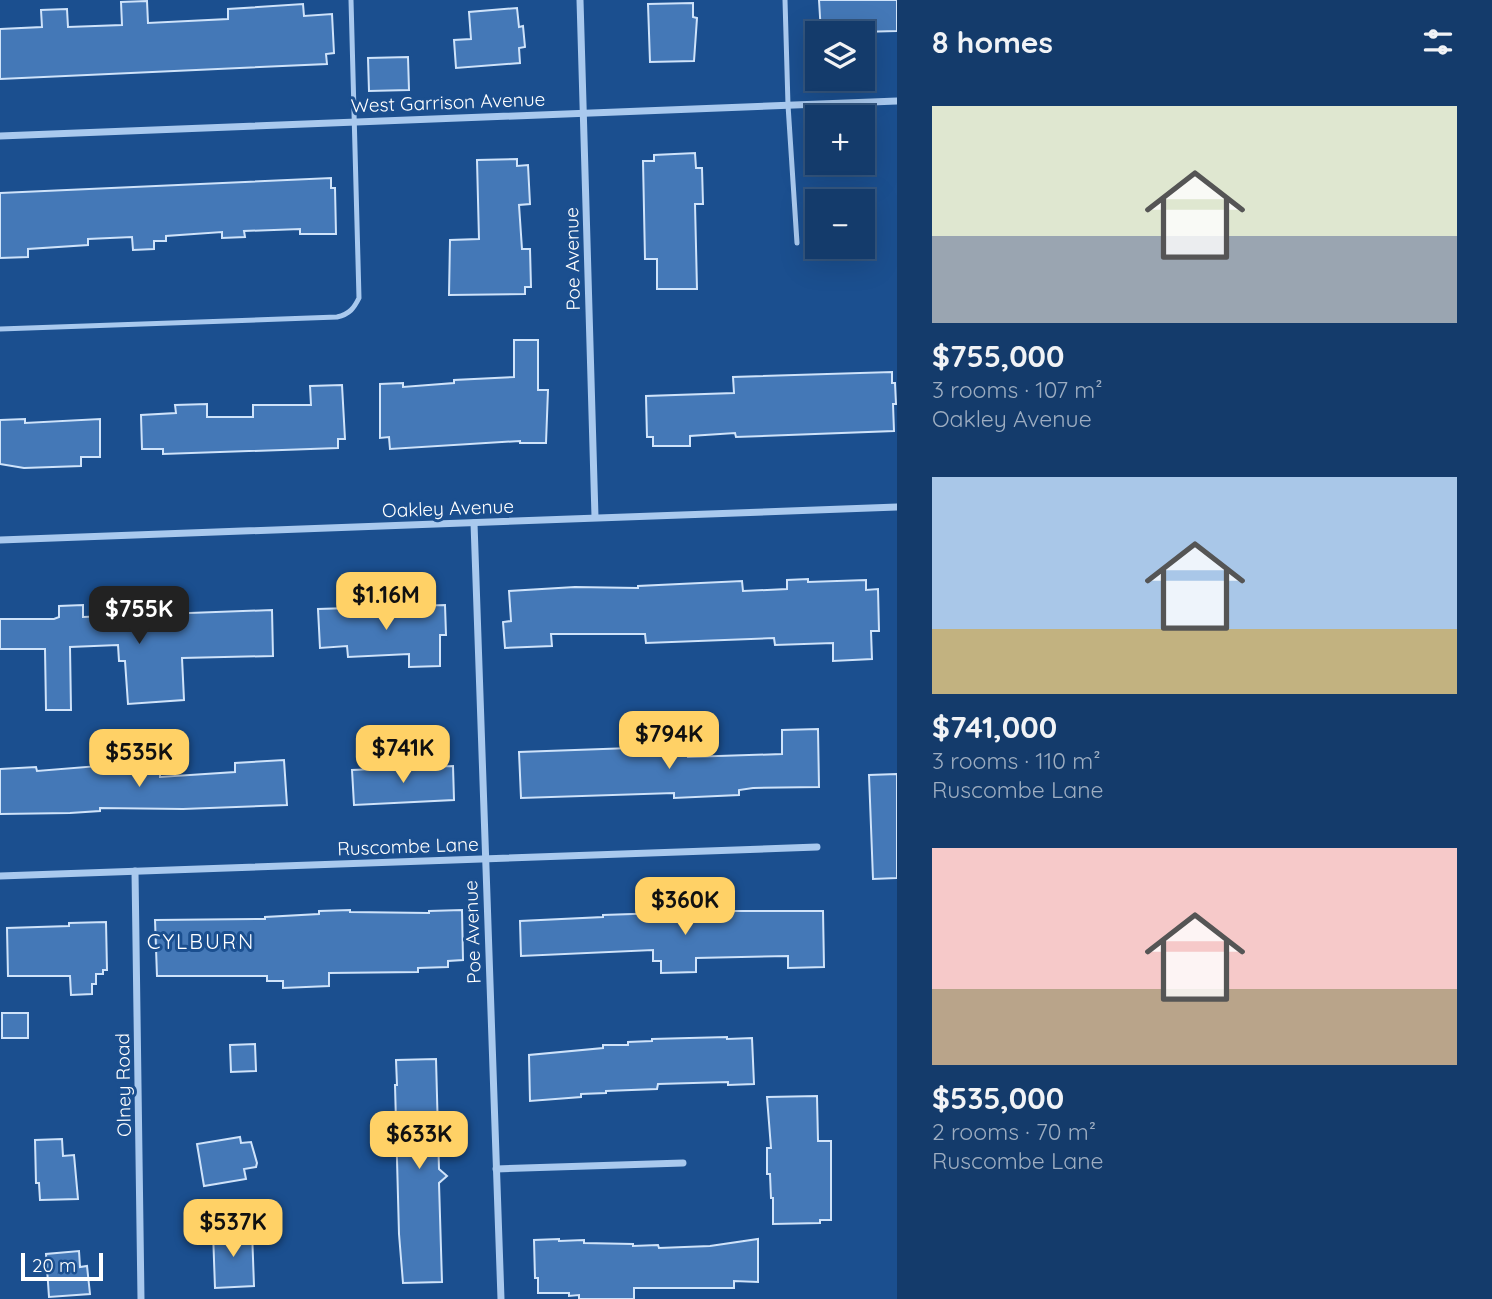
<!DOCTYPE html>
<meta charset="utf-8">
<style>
body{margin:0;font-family:Quicksand,sans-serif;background:#214673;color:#f1f3f6;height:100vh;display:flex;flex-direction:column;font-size:26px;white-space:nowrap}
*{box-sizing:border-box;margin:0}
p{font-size:23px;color:#9dadc1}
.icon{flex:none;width:38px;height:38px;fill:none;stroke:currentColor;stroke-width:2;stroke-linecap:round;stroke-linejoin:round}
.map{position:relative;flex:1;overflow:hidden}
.panel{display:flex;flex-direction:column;background:#143b6b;width:595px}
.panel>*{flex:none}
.controls{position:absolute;left:805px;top:21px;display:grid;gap:14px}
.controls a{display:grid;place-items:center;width:70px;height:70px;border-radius:0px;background:#143b6b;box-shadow:0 7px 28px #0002,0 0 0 2px #33557e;font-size:35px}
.scale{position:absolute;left:21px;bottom:18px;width:82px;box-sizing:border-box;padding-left:7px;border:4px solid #fff;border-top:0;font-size:19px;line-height:24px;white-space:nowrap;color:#fff;-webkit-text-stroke:5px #1b4f8f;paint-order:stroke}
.price{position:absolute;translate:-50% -60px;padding:0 16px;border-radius:14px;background:#ffd166;color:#111;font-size:23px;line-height:46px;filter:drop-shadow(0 2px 4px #0008)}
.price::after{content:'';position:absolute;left:50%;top:42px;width:21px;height:16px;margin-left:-10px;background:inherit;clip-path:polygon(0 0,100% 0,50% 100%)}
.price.current{background:#222;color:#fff}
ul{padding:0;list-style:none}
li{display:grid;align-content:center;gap:14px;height:371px;padding:0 35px}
li span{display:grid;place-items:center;height:217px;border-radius:0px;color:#555}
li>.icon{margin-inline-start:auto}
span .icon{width:126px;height:126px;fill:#fffc;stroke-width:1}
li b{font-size:30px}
h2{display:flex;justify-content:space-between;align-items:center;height:84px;padding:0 35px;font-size:30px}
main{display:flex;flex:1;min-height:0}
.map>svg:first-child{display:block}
.building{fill:#4478b7;stroke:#cfe3fa;stroke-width:2}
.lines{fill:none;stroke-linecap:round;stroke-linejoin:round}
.service{stroke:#a9c9ee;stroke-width:5}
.minor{stroke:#a9c9ee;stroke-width:7}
.labels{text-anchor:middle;stroke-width:6;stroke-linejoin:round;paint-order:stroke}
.street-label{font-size:19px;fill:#fff;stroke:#1b4f8f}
.neighbourhood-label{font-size:21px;letter-spacing:2px;fill:#fff;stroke:#1b4f8f}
</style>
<main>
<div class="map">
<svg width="897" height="1299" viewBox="0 0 897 1299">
<rect width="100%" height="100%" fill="#1b4f8f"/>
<g class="building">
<polygon points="819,0 897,0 897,31 821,33"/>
<polygon points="147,1 148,23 228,19 228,9 303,4 304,16 332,14 334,53 326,54 327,64 0,79 0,29 42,27 41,10 67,9 68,27 122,25 121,2"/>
<polygon points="693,3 693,17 697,18 694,61 650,62 648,4"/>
<polygon points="517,8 519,27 523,26 525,47 519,48 520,63 456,68 454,40 471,39 469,12"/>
<polygon points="408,57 409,90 369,91 368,58"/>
<polygon points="695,153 696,168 702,168 703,204 695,204 697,289 657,289 657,259 645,259 643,161 654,161 654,155"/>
<polygon points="517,159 517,166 528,165 530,204 519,205 522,249 530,249 531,287 525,287 525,294 449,295 450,240 479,239 477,160"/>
<polygon points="331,178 331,188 335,188 336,234 300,234 300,229 244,231 245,237 222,238 222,232 166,236 166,241 154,241 154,249 133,250 132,237 88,239 88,245 28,249 28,257 0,258 0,193"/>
<polygon points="514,340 538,340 538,390 548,390 546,443 520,443 520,441 390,449 389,437 380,438 380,384 403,383 403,387 454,383 454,380 514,377"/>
<polygon points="892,372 892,383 895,383 896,404 893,404 894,431 736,437 735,433 690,436 690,446 653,446 653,437 647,437 646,396 734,393 733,377"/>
<polygon points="342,385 345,439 338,439 338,448 163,454 163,449 142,449 141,415 176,413 175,405 207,404 207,417 253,417 253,405 311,405 310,386"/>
<polygon points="25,419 25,423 100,419 100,457 81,457 81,466 24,468 0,464 0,420"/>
<polygon points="808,579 808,582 866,580 866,590 878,589 879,631 871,631 872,659 833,661 833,643 775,645 774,638 646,643 645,634 551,634 552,646 505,648 503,622 511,621 509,591 575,587 638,588 638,586 742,581 743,591 787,589 787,580"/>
<polygon points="83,605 83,617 272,610 273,656 182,658 184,700 128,704 125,661 119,661 118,645 70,647 71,710 46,710 45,649 0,649 0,619 54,619 59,617 59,606"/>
<polygon points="445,605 446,635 440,635 440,666 409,667 409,654 348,657 347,646 320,648 318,609"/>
<polygon points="818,729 819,787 753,788 739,790 739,795 674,798 674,793 521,798 519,752 687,746 688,757 782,754 782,730"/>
<polygon points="284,760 287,805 183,809 100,808 100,811 70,813 0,814 0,769 36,767 37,771 98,766 98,772 160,772 160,777 235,772 235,763"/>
<polygon points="453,766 454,800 354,805 352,770"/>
<polygon points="897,774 897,878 873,879 869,775"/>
<polygon points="350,910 350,912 429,913 429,911 462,910 463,960 448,961 448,967 418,968 418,972 329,973 329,986 283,988 283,981 267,981 267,976 157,976 155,920 265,919 265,917 319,914 319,911"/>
<polygon points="723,911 823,911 824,967 788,968 788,956 696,958 696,972 661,973 661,961 653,961 653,950 521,956 520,921 603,917 603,915"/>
<polygon points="106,922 107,970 103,970 103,974 96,974 96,984 92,984 92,994 71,995 70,976 8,976 7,928 69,926 69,923"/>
<rect x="2" y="1013" width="26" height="25"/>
<polygon points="727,1037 727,1039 752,1038 754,1084 728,1085 728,1082 658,1084 657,1089 606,1091 606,1093 581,1094 581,1097 530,1101 529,1055 603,1048 603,1045 628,1045 628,1042 652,1041 652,1039"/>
<polygon points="255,1044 256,1071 231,1072 230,1045"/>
<polygon points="436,1059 439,1169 447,1176 439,1183 442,1282 403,1283 399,1234 395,1085 397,1085 396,1060"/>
<polygon points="817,1096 818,1141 831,1141 831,1220 820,1220 820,1223 773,1224 773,1198 771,1198 770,1174 767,1174 767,1148 771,1148 767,1097"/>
<polygon points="240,1137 241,1143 251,1142 257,1163 256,1167 244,1169 246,1179 204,1186 197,1144"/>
<polygon points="62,1139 63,1156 74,1155 78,1199 40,1200 39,1183 36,1183 35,1140"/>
<polygon points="252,1231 254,1286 215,1288 213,1232"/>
<polygon points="559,1239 559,1241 584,1240 584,1243 633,1244 633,1246 658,1245 659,1248 710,1246 758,1239 758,1282 734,1281 734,1288 634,1288 634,1299 579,1299 579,1295 569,1296 569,1293 538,1293 538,1278 535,1278 534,1240"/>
<polygon points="79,1251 80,1267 87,1266 90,1294 49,1297 46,1254"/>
</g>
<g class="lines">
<g class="service">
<polyline points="785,0 788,105 797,243"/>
<path d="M0,329L337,317C350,314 354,308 359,298L351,0"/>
</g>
<g class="minor">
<polyline points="580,0 595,517"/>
<polyline points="0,136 897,101"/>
<polyline points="474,523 501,1299"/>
<polyline points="0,540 897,507"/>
<polyline points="135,871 141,1299"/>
<polyline points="0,876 817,847"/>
<polyline points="496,1169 683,1163"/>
</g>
</g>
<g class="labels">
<g class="street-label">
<text transform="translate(448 102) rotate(-2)" y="7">West Garrison Avenue</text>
<text transform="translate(572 259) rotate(-91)" y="7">Poe Avenue</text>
<text transform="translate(448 508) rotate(-2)" y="7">Oakley Avenue</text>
<text transform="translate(408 846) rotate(-2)" y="7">Ruscombe Lane</text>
<text transform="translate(472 932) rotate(-92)" y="7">Poe Avenue</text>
<text transform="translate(123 1085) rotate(-91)" y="7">Olney Road</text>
</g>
<g class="neighbourhood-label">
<text x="201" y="949">CYLBURN</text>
</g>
</g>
</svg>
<div class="controls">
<a><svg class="icon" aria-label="layers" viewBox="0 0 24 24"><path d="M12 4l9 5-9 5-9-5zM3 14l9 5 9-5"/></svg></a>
<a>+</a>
<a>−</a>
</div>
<div class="scale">20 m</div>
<b class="price" style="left:386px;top:632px">$1.16M</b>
<b class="price current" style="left:139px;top:646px">$755K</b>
<b class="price" style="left:669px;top:771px">$794K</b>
<b class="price" style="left:403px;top:785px">$741K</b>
<b class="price" style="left:139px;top:789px">$535K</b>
<b class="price" style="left:685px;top:937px">$360K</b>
<b class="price" style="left:419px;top:1171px">$633K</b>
<b class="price" style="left:233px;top:1259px">$537K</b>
</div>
<section class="panel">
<h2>8 homes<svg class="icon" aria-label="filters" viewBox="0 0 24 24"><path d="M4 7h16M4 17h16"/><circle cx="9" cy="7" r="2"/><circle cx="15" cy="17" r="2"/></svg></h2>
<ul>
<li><span style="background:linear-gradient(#dfe7d0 60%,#9aa5b1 0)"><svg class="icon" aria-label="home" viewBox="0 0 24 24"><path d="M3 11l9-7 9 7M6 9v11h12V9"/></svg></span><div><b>$755,000</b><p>3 rooms · 107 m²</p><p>Oakley Avenue</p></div></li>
<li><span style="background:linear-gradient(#a9c7e8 70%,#c2b280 0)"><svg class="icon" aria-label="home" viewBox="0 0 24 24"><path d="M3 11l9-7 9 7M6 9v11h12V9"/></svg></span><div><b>$741,000</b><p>3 rooms · 110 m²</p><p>Ruscombe Lane</p></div></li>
<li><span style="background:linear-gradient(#f6c9c9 65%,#b9a48a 0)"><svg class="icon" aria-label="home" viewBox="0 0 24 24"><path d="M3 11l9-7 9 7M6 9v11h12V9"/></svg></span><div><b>$535,000</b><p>2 rooms · 70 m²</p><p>Ruscombe Lane</p></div></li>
</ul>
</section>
</main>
